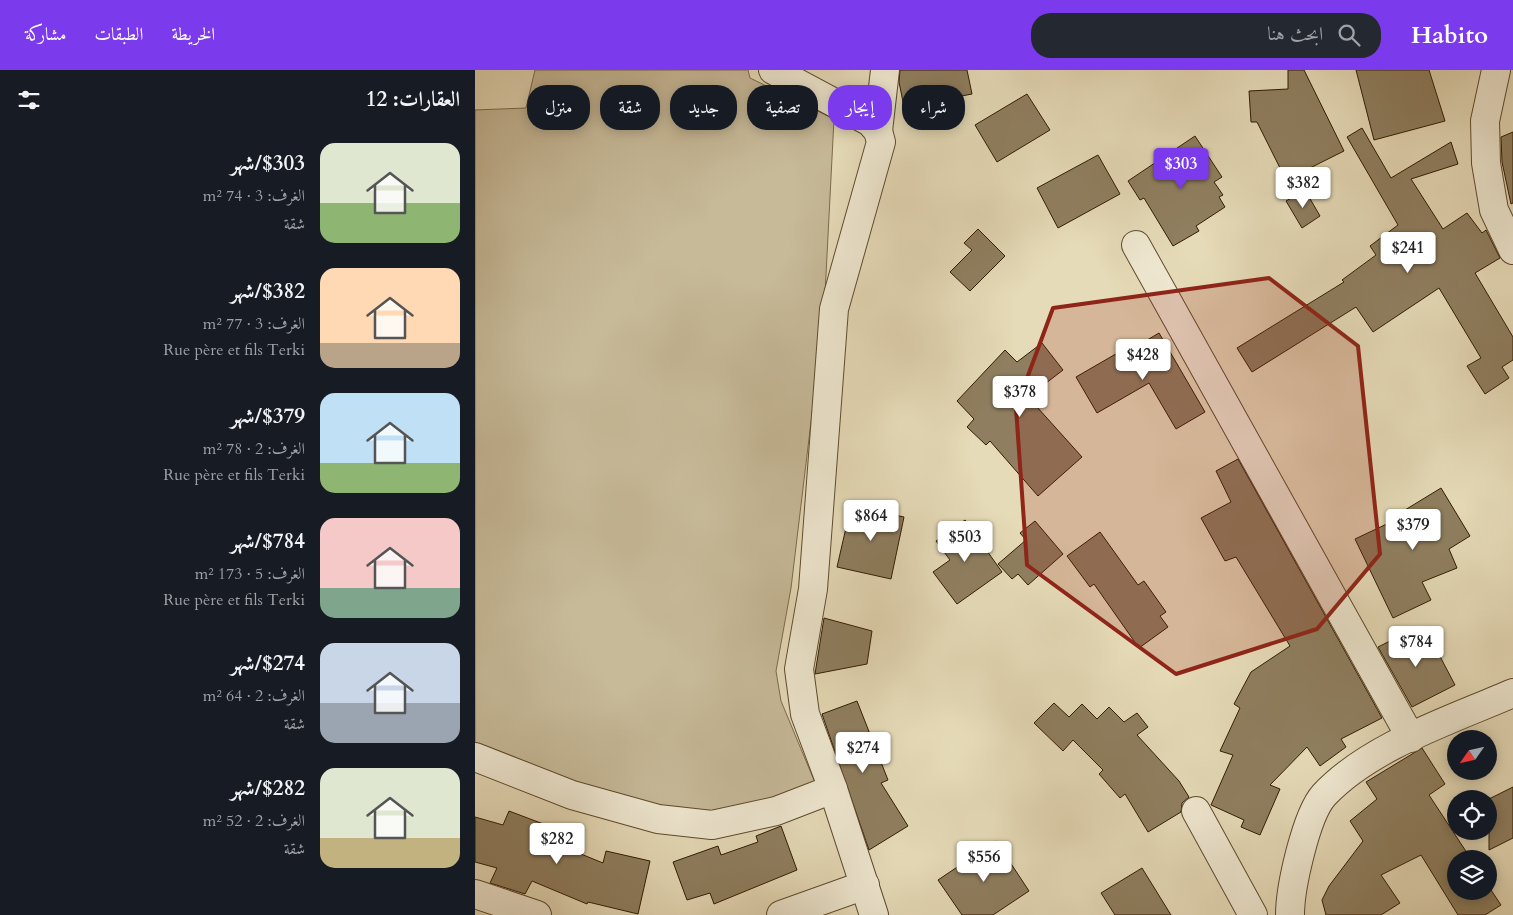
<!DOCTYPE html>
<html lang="ar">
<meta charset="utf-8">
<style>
body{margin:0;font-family:Cardo,Amiri,serif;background:#242831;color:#f1f3f6;direction:rtl;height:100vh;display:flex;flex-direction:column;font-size:19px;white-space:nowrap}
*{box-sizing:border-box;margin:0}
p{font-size:16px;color:#9ea1a6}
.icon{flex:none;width:28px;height:28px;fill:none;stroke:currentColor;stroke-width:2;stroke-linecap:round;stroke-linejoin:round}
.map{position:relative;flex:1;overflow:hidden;direction:ltr}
.sheet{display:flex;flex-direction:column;background:#171b24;width:475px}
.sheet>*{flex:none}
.guide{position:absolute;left:15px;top:15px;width:475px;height:45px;direction:rtl;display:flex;gap:10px}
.needle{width:32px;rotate:236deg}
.buttons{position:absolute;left:972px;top:660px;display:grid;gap:10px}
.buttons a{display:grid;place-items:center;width:50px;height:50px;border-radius:50%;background:#171b24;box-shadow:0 2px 12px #0003;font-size:25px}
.price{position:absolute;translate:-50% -42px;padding:0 11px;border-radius:5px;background:#fff;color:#222;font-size:16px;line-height:32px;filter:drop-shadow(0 1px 2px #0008)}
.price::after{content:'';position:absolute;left:50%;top:30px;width:15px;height:11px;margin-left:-8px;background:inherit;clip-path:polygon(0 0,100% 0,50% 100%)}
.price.on{background:#7c3aed;color:#fff}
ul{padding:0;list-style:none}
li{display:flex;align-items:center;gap:15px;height:125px;padding:0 15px}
li span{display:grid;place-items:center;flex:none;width:140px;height:100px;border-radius:15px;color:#555}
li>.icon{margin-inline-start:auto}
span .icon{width:60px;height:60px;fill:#fffc;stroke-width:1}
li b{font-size:21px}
h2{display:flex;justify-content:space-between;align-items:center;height:60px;padding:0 15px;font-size:21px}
.chip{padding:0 18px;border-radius:20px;background:#171b24;box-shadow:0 2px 12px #0003;font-size:18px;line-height:45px}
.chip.on{background:#7c3aed;color:#fff}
header{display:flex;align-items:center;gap:30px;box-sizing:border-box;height:70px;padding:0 25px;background:#7c3aed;color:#fff}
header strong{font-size:24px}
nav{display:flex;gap:28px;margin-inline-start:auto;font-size:18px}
.search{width:350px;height:45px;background:#242831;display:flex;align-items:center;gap:12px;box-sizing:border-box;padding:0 18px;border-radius:20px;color:#9ea1a6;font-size:19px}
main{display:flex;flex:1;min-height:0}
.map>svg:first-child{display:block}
.green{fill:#c7ba99;stroke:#7c6a4c}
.building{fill:#8f7f60;stroke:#301b00}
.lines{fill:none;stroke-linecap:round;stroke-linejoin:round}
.minor-casing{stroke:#5e4b2e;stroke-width:30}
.minor{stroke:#efe8d1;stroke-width:28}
.marked{fill:#8f2418;fill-opacity:0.2;stroke:#8f2418;stroke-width:4;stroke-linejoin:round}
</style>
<header>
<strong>Habito</strong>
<div class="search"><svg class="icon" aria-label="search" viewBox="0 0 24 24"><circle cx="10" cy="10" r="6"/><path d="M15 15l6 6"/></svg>ابحث هنا</div>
<nav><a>الخريطة</a><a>الطبقات</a><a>مشاركة</a></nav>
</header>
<main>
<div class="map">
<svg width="1038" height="845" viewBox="0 0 1038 845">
<rect width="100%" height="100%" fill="#e6dbb8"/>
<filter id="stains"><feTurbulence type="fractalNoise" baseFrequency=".004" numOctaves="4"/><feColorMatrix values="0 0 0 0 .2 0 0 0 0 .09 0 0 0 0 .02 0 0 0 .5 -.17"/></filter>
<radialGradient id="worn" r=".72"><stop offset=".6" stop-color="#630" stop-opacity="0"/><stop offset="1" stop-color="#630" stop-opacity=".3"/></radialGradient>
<polygon class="green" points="60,0 273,0 275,8 359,49 349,244 316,518 301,601 306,631 341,715 268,747 199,744 78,709 0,676 0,40 51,38"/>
<g class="building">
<polygon points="425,0 492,0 497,24 429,37 424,12"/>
<polygon points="813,0 829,0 869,81 811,110 782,52 776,52 774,21 813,19"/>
<polygon points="881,0 954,0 970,51 899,70"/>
<polygon points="552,24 575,60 522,92 500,55"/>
<polygon points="887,58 916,108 976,72 983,94 936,109 968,159 992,143 1007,163 1011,160 1025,188 1000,203 1038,267 1038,290 1027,297 1034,308 1010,324 992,296 1006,288 964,218 898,262 881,237 777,302 762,278 869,212 867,210 901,185 895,176 923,155 872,67"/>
<polygon points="1038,62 1038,133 1036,134 1027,92 1026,67"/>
<polygon points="720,66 747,107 739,112 748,125 744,127 750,137 721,156 724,161 698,176 669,128 665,130 653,111"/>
<polygon points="623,85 645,124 583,158 562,118"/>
<polygon points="830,120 845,146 827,158 811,131"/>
<polygon points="503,159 530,186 495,221 475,202 497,180 489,173"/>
<polygon points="684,263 730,342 701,359 674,313 622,343 601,307 646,281 647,285"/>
<polygon points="567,273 588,300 553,327 607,387 563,426 515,371 511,375 492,357 499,349 482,331 530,280 542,292"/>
<polygon points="763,389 907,648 866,669 871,677 845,696 832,677 795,715 805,719 785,765 766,757 769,750 736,735 758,685 745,681 765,638 759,634 776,602 815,576 761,487 750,491 726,448 756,432 741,401"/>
<polygon points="966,418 995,466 974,479 982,498 947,512 956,530 918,548 880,469 933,444 930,440"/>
<polygon points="376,436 429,447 416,509 362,497"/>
<polygon points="490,450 527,502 482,534 458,502 475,490 461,471"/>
<polygon points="560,451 588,484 553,515 543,504 537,509 523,494 551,470 545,463"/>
<polygon points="625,462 663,515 669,511 691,542 685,546 693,557 664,578 619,514 615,517 592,486"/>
<polygon points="349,548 397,561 392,594 340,604"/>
<polygon points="939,559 950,580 959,575 980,615 937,637 903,577"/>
<polygon points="382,631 413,710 406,713 433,756 394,780 347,644"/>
<polygon points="579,633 594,647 607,634 622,649 634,637 649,652 662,643 673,657 662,665 704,711 714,727 707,733 706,742 673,762 650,724 645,728 624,704 628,700 598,670 588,681 559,653"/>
<polygon points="947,678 970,714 954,725 996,789 981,789 981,821 1014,821 1014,817 1026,835 1010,845 983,845 946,785 906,805 925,833 906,845 851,845 847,830 854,816 888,771 875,751 902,729 891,712"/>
<polygon points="1038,717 1038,768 1014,780 1014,729"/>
<polygon points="34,741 79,758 74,771 128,793 131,781 175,791 163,844 113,832 112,834 57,811 50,824 15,813 22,798 0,792 0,747 28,755"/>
<polygon points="306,756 322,800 239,834 235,823 212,830 198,792 243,776 246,785 283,772 281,766"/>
<polygon points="521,771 554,821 518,845 487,845 463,810"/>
<polygon points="667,798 696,845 640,845 626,823"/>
</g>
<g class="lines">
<defs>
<g id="minor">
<polyline points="298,0 395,52 403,61 406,72 359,239 338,519 324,599 330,644 358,719 399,845"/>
<polyline points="1021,0 1010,51 1011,93 1019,140 1038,180"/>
<polyline points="403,61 410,0"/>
<polyline points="661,175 936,668"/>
<polyline points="0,687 97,725 183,749 237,755 301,741 358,719"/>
<polyline points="721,741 778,845"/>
<polyline points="0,824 62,845"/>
<polyline points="306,845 390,815"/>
<path d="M815,845C815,818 831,745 849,725C895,676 976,650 1038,623"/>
</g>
</defs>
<use href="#minor" class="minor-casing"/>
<use href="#minor" class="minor"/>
</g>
<path class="marked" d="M794,208L883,276L905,484L842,559L701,604L552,495L541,338L578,238Z"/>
<rect width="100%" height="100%" filter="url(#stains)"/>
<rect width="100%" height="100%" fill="url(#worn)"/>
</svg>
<div class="buttons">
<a><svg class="needle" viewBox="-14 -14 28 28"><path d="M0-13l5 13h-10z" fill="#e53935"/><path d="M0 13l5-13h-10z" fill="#9ea1a6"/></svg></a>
<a><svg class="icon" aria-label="locate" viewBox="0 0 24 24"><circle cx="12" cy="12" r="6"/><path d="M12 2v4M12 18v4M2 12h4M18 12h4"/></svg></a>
<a><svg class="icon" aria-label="layers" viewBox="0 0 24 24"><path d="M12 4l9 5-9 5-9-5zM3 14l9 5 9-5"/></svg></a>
</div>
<b class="price on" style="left:706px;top:120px">$303</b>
<b class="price" style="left:828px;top:139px">$382</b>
<b class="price" style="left:933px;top:204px">$241</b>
<b class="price" style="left:668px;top:311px">$428</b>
<b class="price" style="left:545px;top:348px">$378</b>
<b class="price" style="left:396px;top:472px">$864</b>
<b class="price" style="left:938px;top:481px">$379</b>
<b class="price" style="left:490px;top:493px">$503</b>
<b class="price" style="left:941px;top:598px">$784</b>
<b class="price" style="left:388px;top:704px">$274</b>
<b class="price" style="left:82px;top:795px">$282</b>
<b class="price" style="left:509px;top:813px">$556</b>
<div class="guide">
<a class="chip">شراء</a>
<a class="chip on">إيجار</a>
<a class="chip">تصفية</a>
<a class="chip">جديد</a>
<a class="chip">شقة</a>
<a class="chip">منزل</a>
</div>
</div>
<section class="sheet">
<h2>العقارات: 12<svg class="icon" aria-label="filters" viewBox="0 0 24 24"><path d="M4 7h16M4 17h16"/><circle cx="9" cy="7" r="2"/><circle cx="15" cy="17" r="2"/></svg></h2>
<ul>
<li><span style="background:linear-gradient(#dfe7d0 60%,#8fb573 0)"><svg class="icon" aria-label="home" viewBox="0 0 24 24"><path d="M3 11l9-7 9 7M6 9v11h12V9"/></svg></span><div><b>$303/شهر</b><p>الغرف: 3 · 74 m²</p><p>شقة</p></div></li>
<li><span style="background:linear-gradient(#ffd9b3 75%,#b9a48a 0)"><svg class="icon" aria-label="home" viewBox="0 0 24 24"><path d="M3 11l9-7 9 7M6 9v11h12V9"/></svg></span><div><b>$382/شهر</b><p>الغرف: 3 · 77 m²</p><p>Rue père et fils Terki</p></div></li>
<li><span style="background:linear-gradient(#bfe0f5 70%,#8fb573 0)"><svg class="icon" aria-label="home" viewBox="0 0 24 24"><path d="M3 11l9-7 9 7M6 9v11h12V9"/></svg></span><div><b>$379/شهر</b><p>الغرف: 2 · 78 m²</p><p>Rue père et fils Terki</p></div></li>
<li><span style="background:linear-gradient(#f6c9c9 70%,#7fa58c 0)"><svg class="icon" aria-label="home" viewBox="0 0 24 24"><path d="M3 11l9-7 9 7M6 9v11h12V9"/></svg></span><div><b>$784/شهر</b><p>الغرف: 5 · 173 m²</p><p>Rue père et fils Terki</p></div></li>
<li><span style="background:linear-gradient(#c9d6e8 60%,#9aa5b1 0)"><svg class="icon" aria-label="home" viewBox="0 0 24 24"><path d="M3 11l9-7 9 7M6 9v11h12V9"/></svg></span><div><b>$274/شهر</b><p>الغرف: 2 · 64 m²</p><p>شقة</p></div></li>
<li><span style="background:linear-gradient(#dfe7d0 70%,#c2b280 0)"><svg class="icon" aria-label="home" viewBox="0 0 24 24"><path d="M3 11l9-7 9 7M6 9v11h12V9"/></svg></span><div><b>$282/شهر</b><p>الغرف: 2 · 52 m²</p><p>شقة</p></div></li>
</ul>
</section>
</main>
